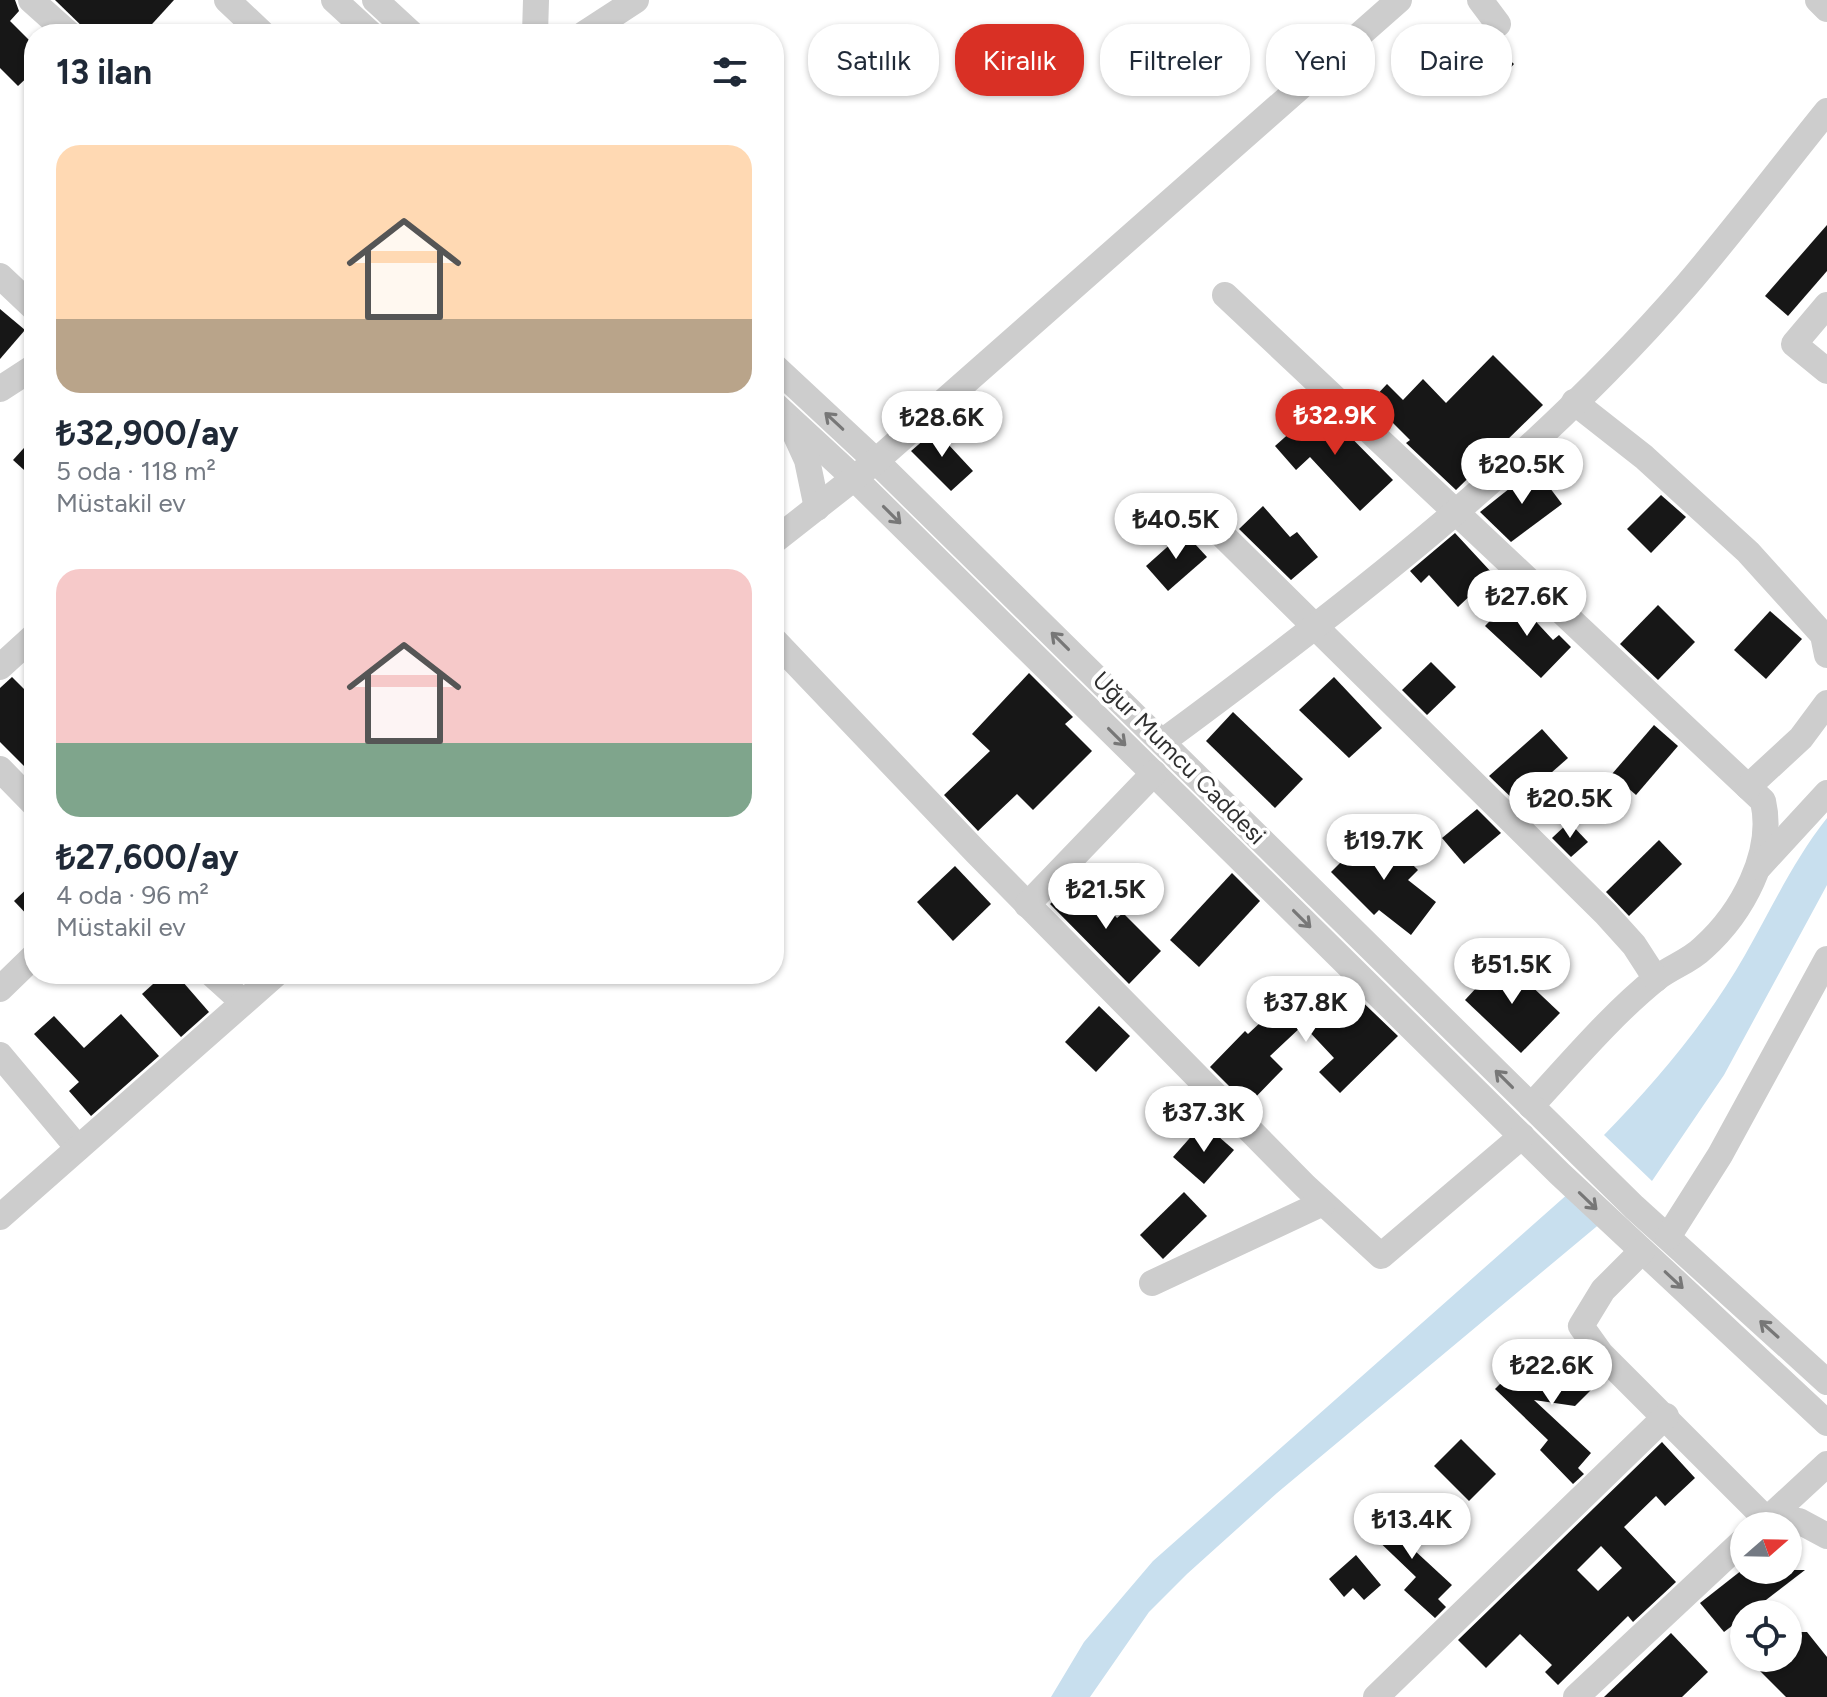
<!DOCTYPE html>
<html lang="tr">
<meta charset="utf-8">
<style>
body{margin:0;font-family:Figtree,sans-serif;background:#f6f6f7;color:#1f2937;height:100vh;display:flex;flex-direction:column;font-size:30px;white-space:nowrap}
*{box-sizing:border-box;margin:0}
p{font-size:26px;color:#747a83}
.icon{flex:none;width:44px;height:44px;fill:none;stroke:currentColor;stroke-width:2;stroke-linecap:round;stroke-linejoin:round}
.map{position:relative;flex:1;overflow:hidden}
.panel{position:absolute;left:24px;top:24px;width:760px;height:960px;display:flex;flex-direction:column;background:#fff;border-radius:32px;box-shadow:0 2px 6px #0004}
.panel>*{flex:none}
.banner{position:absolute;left:808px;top:24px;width:760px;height:72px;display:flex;gap:16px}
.needle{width:52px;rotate:70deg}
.buttons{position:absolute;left:1730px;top:1512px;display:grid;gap:16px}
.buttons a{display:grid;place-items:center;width:72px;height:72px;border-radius:50%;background:#fff;box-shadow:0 2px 6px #0004;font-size:40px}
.price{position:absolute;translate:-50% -68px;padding:0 18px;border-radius:28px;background:#fff;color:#222;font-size:26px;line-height:52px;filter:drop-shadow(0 2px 4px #0008)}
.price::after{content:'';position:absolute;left:50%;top:48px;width:24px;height:18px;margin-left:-12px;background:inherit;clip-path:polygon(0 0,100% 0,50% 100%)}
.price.active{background:#d93025;color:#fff}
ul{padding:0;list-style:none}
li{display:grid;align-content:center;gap:16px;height:424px;padding:0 32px}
li span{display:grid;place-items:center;height:248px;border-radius:24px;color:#555}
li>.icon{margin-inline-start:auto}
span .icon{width:144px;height:144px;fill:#fffc;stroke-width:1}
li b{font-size:34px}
h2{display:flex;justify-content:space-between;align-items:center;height:96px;padding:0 32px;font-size:34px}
.tag{padding:0 28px;border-radius:32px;background:#fff;box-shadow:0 2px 6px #0004;font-size:28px;line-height:72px}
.tag.active{background:#d93025;color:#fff}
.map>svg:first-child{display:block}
.water{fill:#c8dfee}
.building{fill:#171717;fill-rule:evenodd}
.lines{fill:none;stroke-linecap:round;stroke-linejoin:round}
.minor{stroke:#cdcdcd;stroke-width:26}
.oneway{stroke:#777}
.labels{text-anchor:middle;stroke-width:8;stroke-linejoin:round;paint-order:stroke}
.street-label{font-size:24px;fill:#303030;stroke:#fff}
</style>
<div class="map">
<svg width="1827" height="1697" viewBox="0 0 1827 1697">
<rect width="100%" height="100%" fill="#fff"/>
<g class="water">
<path d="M1827,818V885L1724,1075L1652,1181L1604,1135C1657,1081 1708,1020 1745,955C1772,908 1793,861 1827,818Z"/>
<polygon points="1570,1192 1602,1222 1277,1493 1187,1574 1149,1612 1090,1697 1051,1697 1084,1642 1153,1561"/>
</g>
<g class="building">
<polygon points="0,0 15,0 19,11 10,21 34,45 34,71 18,86 0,68"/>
<polygon points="55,0 174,0 143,34 90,34"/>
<polygon points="1497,49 1514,64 1505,74 1488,60"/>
<polygon points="1827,225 1827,271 1788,316 1765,296"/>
<polygon points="0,309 25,330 0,359"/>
<polygon points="1493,355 1543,405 1456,490 1406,443 1410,440 1371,401 1387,384 1403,400 1423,379 1446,403"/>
<polygon points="1320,406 1393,480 1360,511 1310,457 1296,470 1275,446"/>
<polygon points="940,426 952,439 947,443 973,471 951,491 911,451"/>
<polygon points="34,437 34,479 13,460"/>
<polygon points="1535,468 1562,504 1511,542 1480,512"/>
<polygon points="1661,495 1686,517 1651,553 1627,529"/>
<polygon points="1263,506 1290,537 1297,532 1318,557 1291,580 1239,529"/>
<polygon points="1184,532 1207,557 1168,591 1146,566"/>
<polygon points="1455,533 1493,574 1458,607 1429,575 1421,583 1410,571"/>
<polygon points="1513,597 1553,640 1559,635 1571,647 1541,678 1485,626"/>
<polygon points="1658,605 1695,642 1658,680 1620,644"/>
<polygon points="1770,611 1802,639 1766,679 1734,650"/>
<polygon points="1431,662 1456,687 1427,715 1402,690"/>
<polygon points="1029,673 1073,717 1065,724 1092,751 1033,810 1017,794 978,831 944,795 990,751 972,734"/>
<polygon points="12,677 34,699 34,776 0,742 0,688"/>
<polygon points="1334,677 1382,728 1349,758 1299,710"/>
<polygon points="1233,712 1303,779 1275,808 1206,741"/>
<polygon points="1654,725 1678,746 1636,795 1612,774"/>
<polygon points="1542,729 1568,758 1517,803 1489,776"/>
<polygon points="1477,809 1501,833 1464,864 1442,838"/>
<polygon points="1569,822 1588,842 1571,857 1552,838"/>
<polygon points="1375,828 1418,870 1408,880 1436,902 1411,935 1379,910 1374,915 1331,872"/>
<polygon points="1659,840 1682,864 1629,916 1606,892"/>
<polygon points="955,866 991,904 953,941 917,902"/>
<polygon points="1232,873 1260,901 1199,967 1170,940"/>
<polygon points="1080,877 1117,918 1123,913 1161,951 1129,984 1050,904"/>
<polygon points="34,882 34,922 14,901"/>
<polygon points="1503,959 1560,1013 1521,1053 1465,1000"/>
<polygon points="164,974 176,974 209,1012 181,1037 142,994"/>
<polygon points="1349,989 1398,1036 1340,1093 1319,1072 1334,1058 1303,1025 1270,1056 1283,1069 1248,1105 1210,1067 1245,1031 1248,1034 1293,992 1318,1018"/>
<polygon points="1099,1006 1130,1036 1096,1072 1065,1042"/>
<polygon points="121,1014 159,1056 91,1116 69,1091 79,1082 34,1034 54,1016 84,1048"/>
<polygon points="1203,1123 1234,1150 1204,1184 1173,1157"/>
<polygon points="1184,1192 1207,1216 1163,1259 1140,1235"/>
<polygon points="1530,1363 1586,1364 1601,1380 1575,1406 1534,1400 1591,1453 1578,1468 1584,1474 1573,1484 1540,1450 1548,1440 1495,1389 1514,1370"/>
<polygon points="1461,1439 1496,1474 1469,1501 1434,1466"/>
<path d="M1662,1442L1695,1478L1665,1506L1656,1496L1624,1527L1676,1582L1633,1622L1628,1616L1558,1685L1545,1672L1552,1665L1520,1634L1486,1668L1458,1640ZM1601,1546L1622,1568L1598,1591L1577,1570Z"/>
<polygon points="1395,1507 1426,1537 1413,1549 1452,1585 1438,1599 1446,1607 1435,1618 1404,1590 1416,1577 1370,1533"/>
<polygon points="1356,1555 1381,1585 1364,1600 1353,1588 1344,1597 1329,1579"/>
<polygon points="1742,1570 1805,1570 1724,1632 1700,1603"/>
<polygon points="1788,1632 1807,1632 1827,1657 1827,1697 1786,1697 1747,1658 1788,1658"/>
<polygon points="1671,1633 1708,1672 1682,1697 1604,1697"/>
</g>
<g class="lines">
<g class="minor">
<polyline points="31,0 69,34"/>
<polyline points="227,0 263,34"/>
<polyline points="334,0 371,34"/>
<polyline points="375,0 412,34"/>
<polyline points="1480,0 1498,24"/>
<polyline points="1818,0 1827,9"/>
<polyline points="535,34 536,0"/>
<polyline points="584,34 636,0"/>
<polyline points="0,276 34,308"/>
<path d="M1225,295L1763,801C1775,853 1742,913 1703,948C1690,961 1671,967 1657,978C1611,1015 1571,1063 1531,1106"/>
<polyline points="1827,305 1794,344 1827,371"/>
<polyline points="774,366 876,461 1634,1207 1827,1382"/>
<polyline points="0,389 34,367"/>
<polyline points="1574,402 1644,457 1748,552 1823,635 1827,655"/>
<polyline points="774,404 854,478 1560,1174 1827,1423"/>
<polyline points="792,427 807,460 817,508"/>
<polyline points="1200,513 1606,914 1634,945 1656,979"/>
<polyline points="774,541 876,461 1399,0"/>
<polyline points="774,640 976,852 1305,1186 1381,1256 1522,1136"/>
<polyline points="0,667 34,636"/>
<path d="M1162,742C1348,605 1534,461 1686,286C1735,229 1780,169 1827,111"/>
<polyline points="0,769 34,804"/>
<polyline points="1748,787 1801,738 1827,703"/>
<polyline points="1759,867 1827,793"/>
<polyline points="1027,905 1154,773"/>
<polyline points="212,974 243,1002"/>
<polyline points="0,989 34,956"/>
<polyline points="0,1055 78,1148"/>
<polyline points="0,1217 276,974"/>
<polyline points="1668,1237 1720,1155 1827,959"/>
<polyline points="1642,1251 1603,1290 1581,1326 1601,1354 1767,1520 1799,1521 1827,1536"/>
<polyline points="1152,1283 1323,1203"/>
<polyline points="1760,1526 1827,1464"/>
<polyline points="1376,1697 1666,1416"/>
<polyline points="1576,1697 1744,1540"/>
</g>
</g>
<defs><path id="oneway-shaft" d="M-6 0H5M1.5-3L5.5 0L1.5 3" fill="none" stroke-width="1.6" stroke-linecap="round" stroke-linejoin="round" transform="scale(2)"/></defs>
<g class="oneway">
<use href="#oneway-shaft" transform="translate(834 421) rotate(-137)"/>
<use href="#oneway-shaft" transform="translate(892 515) rotate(45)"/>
<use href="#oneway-shaft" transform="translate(1060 641) rotate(-135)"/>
<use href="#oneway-shaft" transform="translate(1117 737) rotate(45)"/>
<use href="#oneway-shaft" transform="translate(1302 919) rotate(45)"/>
<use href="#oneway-shaft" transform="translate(1504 1079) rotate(-135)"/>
<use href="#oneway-shaft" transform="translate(1588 1201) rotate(44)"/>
<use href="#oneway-shaft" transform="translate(1674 1280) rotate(43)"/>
<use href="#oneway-shaft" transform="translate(1769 1329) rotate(-138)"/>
</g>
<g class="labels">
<g class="street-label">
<text transform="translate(1179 758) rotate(45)" y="8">Uğur Mumcu Caddesi</text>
</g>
</g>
</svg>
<div class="buttons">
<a><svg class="needle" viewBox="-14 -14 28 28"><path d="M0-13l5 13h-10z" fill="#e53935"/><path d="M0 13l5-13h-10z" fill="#747a83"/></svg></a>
<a><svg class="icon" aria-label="locate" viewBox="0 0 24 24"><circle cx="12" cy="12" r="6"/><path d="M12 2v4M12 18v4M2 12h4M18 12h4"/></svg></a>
</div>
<b class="price active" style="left:1335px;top:457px">₺32.9K</b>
<b class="price" style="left:942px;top:459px">₺28.6K</b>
<b class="price" style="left:1522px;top:506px">₺20.5K</b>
<b class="price" style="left:1176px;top:561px">₺40.5K</b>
<b class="price" style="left:1527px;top:638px">₺27.6K</b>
<b class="price" style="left:1570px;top:840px">₺20.5K</b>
<b class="price" style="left:1384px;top:882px">₺19.7K</b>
<b class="price" style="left:1106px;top:931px">₺21.5K</b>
<b class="price" style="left:1512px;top:1006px">₺51.5K</b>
<b class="price" style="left:1306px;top:1044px">₺37.8K</b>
<b class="price" style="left:1204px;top:1154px">₺37.3K</b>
<b class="price" style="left:1552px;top:1407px">₺22.6K</b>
<b class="price" style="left:1412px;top:1561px">₺13.4K</b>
<div class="banner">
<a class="tag">Satılık</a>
<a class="tag active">Kiralık</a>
<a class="tag">Filtreler</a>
<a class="tag">Yeni</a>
<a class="tag">Daire</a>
</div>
<section class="panel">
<h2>13 ilan<svg class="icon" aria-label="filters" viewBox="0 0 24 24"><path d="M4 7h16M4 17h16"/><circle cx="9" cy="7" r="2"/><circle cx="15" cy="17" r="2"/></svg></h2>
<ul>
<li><span style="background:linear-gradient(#ffd9b3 70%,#b9a48a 0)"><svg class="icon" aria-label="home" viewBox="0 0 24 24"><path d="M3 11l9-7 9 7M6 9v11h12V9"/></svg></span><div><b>₺32,900/ay</b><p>5 oda · 118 m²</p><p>Müstakil ev</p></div></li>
<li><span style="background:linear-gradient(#f6c9c9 70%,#7fa58c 0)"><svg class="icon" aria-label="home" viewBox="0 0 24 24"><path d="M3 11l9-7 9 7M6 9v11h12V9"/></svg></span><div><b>₺27,600/ay</b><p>4 oda · 96 m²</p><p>Müstakil ev</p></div></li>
</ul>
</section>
</div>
